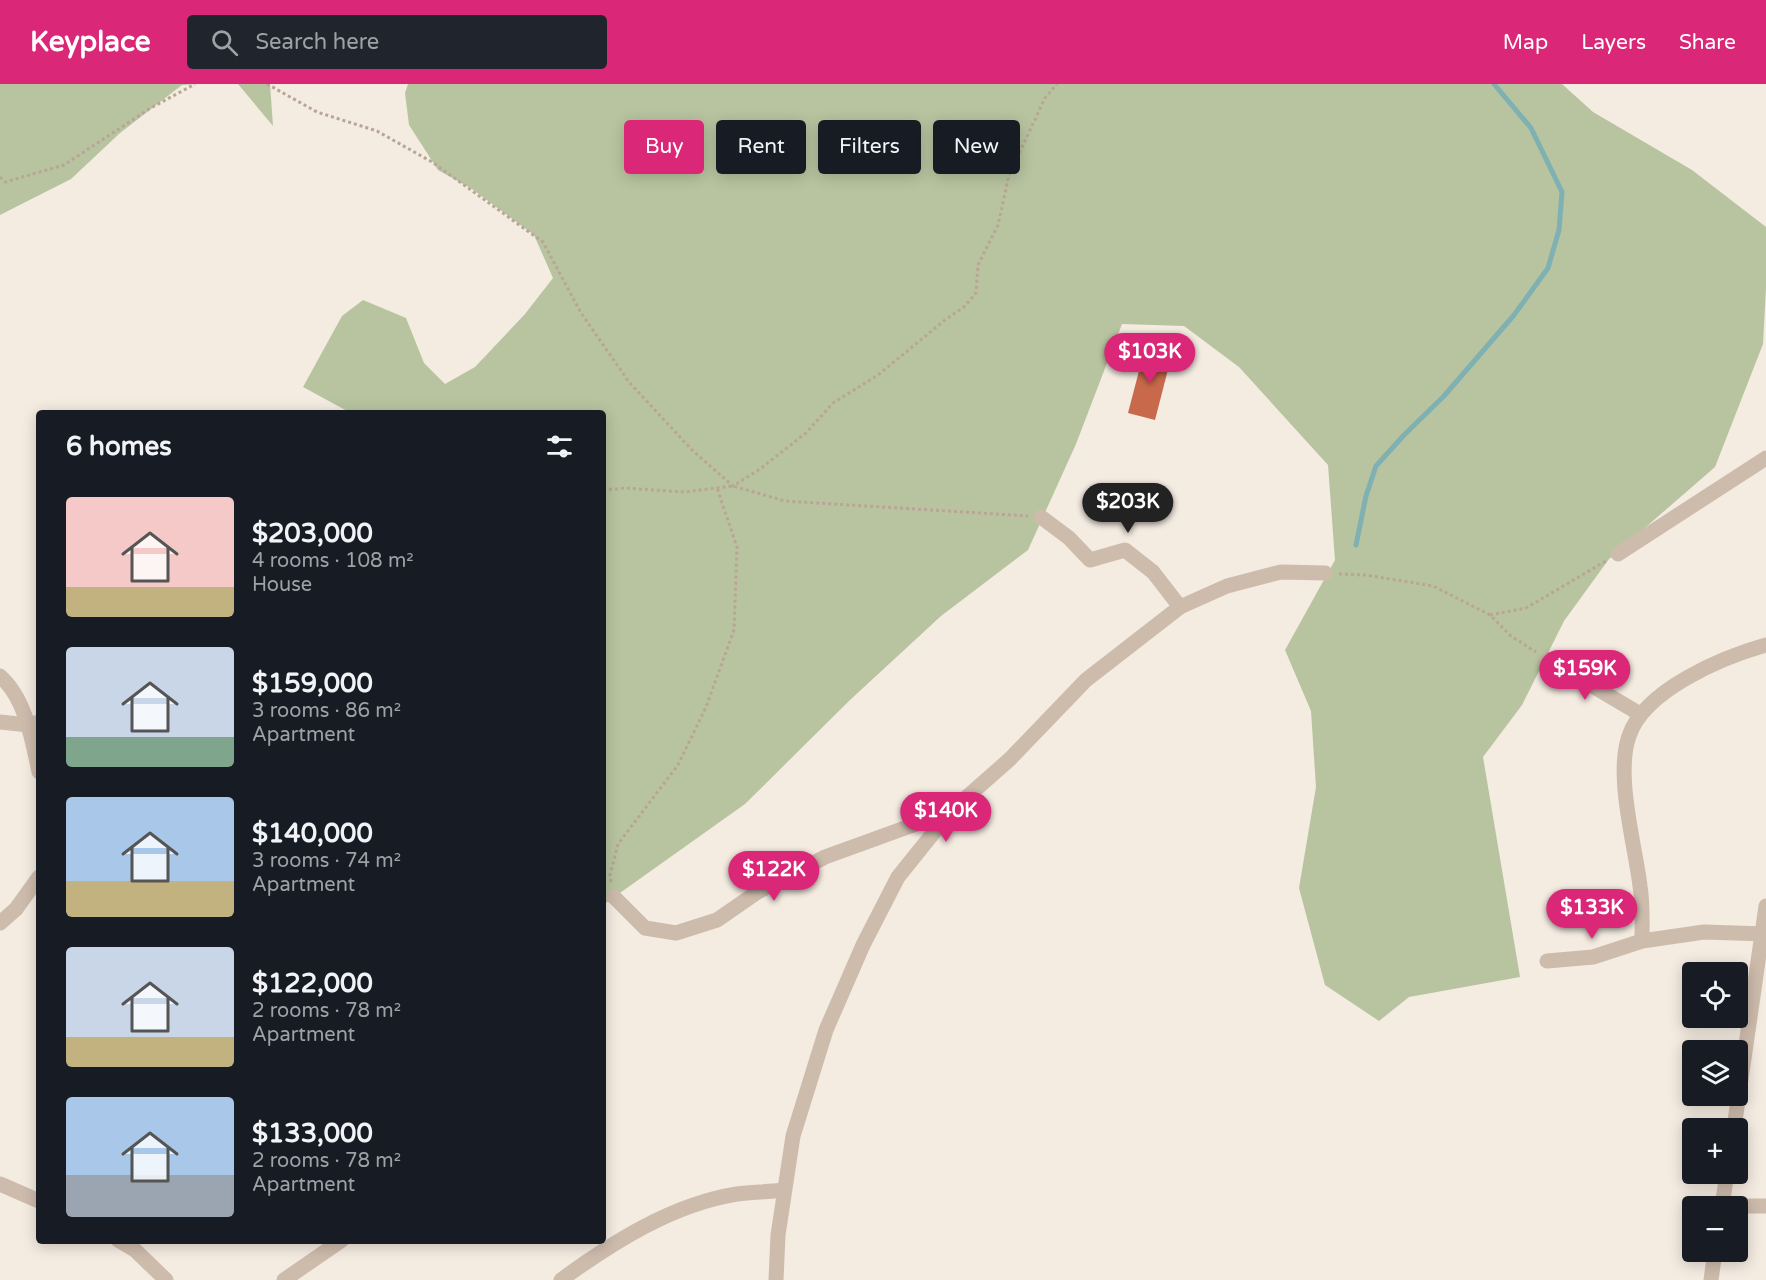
<!DOCTYPE html>
<meta charset="utf-8">
<style>
body{margin:0;font-family:"Varela Round",sans-serif;background:#20242c;color:#f1f3f6;height:100vh;display:flex;flex-direction:column;font-size:22px;white-space:nowrap}
*{box-sizing:border-box;margin:0}
p{font-size:20px;color:#9ea1a6}
.icon{flex:none;width:33px;height:33px;fill:none;stroke:currentColor;stroke-width:2;stroke-linecap:round;stroke-linejoin:round}
.map{position:relative;flex:1;overflow:hidden}
.side{position:absolute;left:36px;top:326px;width:570px;height:834px;display:flex;flex-direction:column;background:#171b24;border-radius:6px;box-shadow:0 3px 15px #0003}
.side>*{flex:none}
.banner{position:absolute;left:624px;top:36px;width:570px;height:54px;display:flex;gap:12px}
.fabs{position:absolute;left:1682px;top:878px;display:grid;gap:12px}
.fabs a{display:grid;place-items:center;width:66px;height:66px;border-radius:6px;background:#171b24;box-shadow:0 3px 15px #0003;font-size:30px}
.price{position:absolute;translate:-50% -51px;padding:0 14px;border-radius:21px;background:#db2777;color:#fff;font-size:20px;line-height:39px;filter:drop-shadow(0 2px 3px #0008)}
.price::after{content:'';position:absolute;left:50%;top:36px;width:18px;height:14px;margin-left:-9px;background:inherit;clip-path:polygon(0 0,100% 0,50% 100%)}
.price.selected{background:#222;color:#fff}
ul{padding:0;list-style:none}
li{display:flex;align-items:center;gap:18px;height:150px;padding:0 30px}
li span{display:grid;place-items:center;flex:none;width:168px;height:120px;border-radius:6px;color:#555}
li>.icon{margin-inline-start:auto}
span .icon{width:72px;height:72px;fill:#fffc;stroke-width:1}
li b{font-size:26px}
h2{display:flex;justify-content:space-between;align-items:center;height:72px;padding:0 30px;font-size:26px}
.tag{padding:0 21px;border-radius:6px;background:#171b24;box-shadow:0 3px 15px #0003;font-size:21px;line-height:54px}
.tag.selected{background:#db2777;color:#fff}
header{display:flex;align-items:center;gap:36px;box-sizing:border-box;height:84px;padding:0 30px;background:#db2777;color:#fff}
header strong{font-size:28px}
nav{display:flex;gap:33px;margin-inline-start:auto;font-size:21px}
.search{width:420px;height:54px;background:#20242c;display:flex;align-items:center;gap:15px;box-sizing:border-box;padding:0 21px;border-radius:6px;color:#9ea1a6;font-size:22px}
.map>svg:first-child{display:block}
.green{fill:#b8c4a0}
.lines{fill:none;stroke-linecap:round;stroke-linejoin:round}
.stream{stroke:#7fb0b2;stroke-width:5}
.building{fill:#c8694b}
.path{stroke:#b9a596;stroke-width:3;stroke-dasharray:3 3;stroke-linecap:butt}
.minor{stroke:#cdbbac;stroke-width:15}
</style>
<header>
<strong>Keyplace</strong>
<div class="search"><svg class="icon" aria-label="search" viewBox="0 0 24 24"><circle cx="10" cy="10" r="6"/><path d="M15 15l6 6"/></svg>Search here</div>
<nav><a>Map</a><a>Layers</a><a>Share</a></nav>
</header>
<div class="map">
<svg width="1766" height="1196" viewBox="0 0 1766 1196">
<rect width="100%" height="100%" fill="#f4ebe1"/>
<g class="green">
<polygon points="0,0 197,0 182,1 120,49 71,95 0,131"/>
<polygon points="238,0 270,0 273,42"/>
<polygon points="408,0 1562,0 1593,28 1692,86 1766,143 1766,204 1763,260 1715,383 1609,475 1564,537 1522,621 1483,673 1520,893 1409,913 1379,937 1325,901 1299,804 1316,703 1311,627 1285,566 1335,476 1328,381 1239,283 1184,242 1122,240 1076,360 1028,466 941,532 850,616 745,720 603,821 603,328 349,328 303,303 342,232 363,216 406,234 424,279 445,300 475,283 525,230 553,194 534,151 472,105 438,86 409,41 405,9"/>
</g>
<g class="lines">
<polyline class="stream" points="1356,461 1366,412 1376,382 1404,351 1444,312 1514,231 1548,184 1559,146 1562,108 1531,44 1494,0"/>
</g>
<polygon class="building" points="1145,264 1172,270 1155,336 1128,329"/>
<g class="lines">
<g class="path">
<polyline points="267,0 317,28 377,47 432,78 543,158 581,229 629,298 692,366 733,402 760,385 806,349 833,319 878,291 945,236 964,223 976,209 978,181 998,141 1009,91 1045,14 1057,0"/>
<polyline points="0,93 5,98 64,81 149,25 195,0"/>
<polyline points="603,406 625,404 684,408 733,402 785,417 1028,432"/>
<polyline points="1339,490 1366,491 1433,502 1490,531 1511,552 1536,568"/>
<polyline points="1490,531 1526,524 1606,477"/>
<polyline points="611,798 610,791 618,760 678,681 706,623 734,546 737,463 717,404"/>
</g>
<g class="minor">
<polyline points="1041,433 1069,454 1090,476 1125,466 1153,488 1180,523"/>
<polyline points="1618,470 1766,374"/>
<polyline points="1547,575 1640,630"/>
<path d="M0,592C26,615 32,656 39,688"/>
<polyline points="0,638 28,641 39,638"/>
<polyline points="614,813 645,844 676,849 717,836 756,809 825,773 949,728"/>
<polyline points="0,839 16,825 39,793"/>
<path d="M1642,857C1642,839 1643,820 1640,802C1635,760 1615,692 1629,652C1644,606 1723,573 1766,561"/>
<polyline points="1547,877 1593,873 1642,857 1704,848 1766,850"/>
<polyline points="1734,1044 1766,822"/>
<polyline points="0,1100 39,1117"/>
<polyline points="1722,1122 1766,1122"/>
<polyline points="1722,1122 1727,1089"/>
<polyline points="118,1156 135,1166 166,1196"/>
<polyline points="284,1196 342,1156"/>
<path d="M561,1196C613,1158 673,1120 737,1110C752,1108 768,1108 783,1106"/>
<polyline points="776,1196 778,1151 793,1052 826,946 863,861 898,793 951,727 1010,675 1086,596 1180,523 1227,502 1281,488 1325,489"/>
<polyline points="1711,1196 1715,1167"/>
</g>
</g>
</svg>
<div class="fabs">
<a><svg class="icon" aria-label="locate" viewBox="0 0 24 24"><circle cx="12" cy="12" r="6"/><path d="M12 2v4M12 18v4M2 12h4M18 12h4"/></svg></a>
<a><svg class="icon" aria-label="layers" viewBox="0 0 24 24"><path d="M12 4l9 5-9 5-9-5zM3 14l9 5 9-5"/></svg></a>
<a>+</a>
<a>−</a>
</div>
<b class="price" style="left:1150px;top:300px">$103K</b>
<b class="price selected" style="left:1128px;top:450px">$203K</b>
<b class="price" style="left:1585px;top:617px">$159K</b>
<b class="price" style="left:946px;top:759px">$140K</b>
<b class="price" style="left:774px;top:818px">$122K</b>
<b class="price" style="left:1592px;top:856px">$133K</b>
<div class="banner">
<a class="tag selected">Buy</a>
<a class="tag">Rent</a>
<a class="tag">Filters</a>
<a class="tag">New</a>
</div>
<section class="side">
<h2>6 homes<svg class="icon" aria-label="filters" viewBox="0 0 24 24"><path d="M4 7h16M4 17h16"/><circle cx="9" cy="7" r="2"/><circle cx="15" cy="17" r="2"/></svg></h2>
<ul>
<li><span style="background:linear-gradient(#f6c9c9 75%,#c2b280 0)"><svg class="icon" aria-label="home" viewBox="0 0 24 24"><path d="M3 11l9-7 9 7M6 9v11h12V9"/></svg></span><div><b>$203,000</b><p>4 rooms · 108 m²</p><p>House</p></div></li>
<li><span style="background:linear-gradient(#c9d6e8 75%,#7fa58c 0)"><svg class="icon" aria-label="home" viewBox="0 0 24 24"><path d="M3 11l9-7 9 7M6 9v11h12V9"/></svg></span><div><b>$159,000</b><p>3 rooms · 86 m²</p><p>Apartment</p></div></li>
<li><span style="background:linear-gradient(#a9c7e8 70%,#c2b280 0)"><svg class="icon" aria-label="home" viewBox="0 0 24 24"><path d="M3 11l9-7 9 7M6 9v11h12V9"/></svg></span><div><b>$140,000</b><p>3 rooms · 74 m²</p><p>Apartment</p></div></li>
<li><span style="background:linear-gradient(#c9d6e8 75%,#c2b280 0)"><svg class="icon" aria-label="home" viewBox="0 0 24 24"><path d="M3 11l9-7 9 7M6 9v11h12V9"/></svg></span><div><b>$122,000</b><p>2 rooms · 78 m²</p><p>Apartment</p></div></li>
<li><span style="background:linear-gradient(#a9c7e8 65%,#9aa5b1 0)"><svg class="icon" aria-label="home" viewBox="0 0 24 24"><path d="M3 11l9-7 9 7M6 9v11h12V9"/></svg></span><div><b>$133,000</b><p>2 rooms · 78 m²</p><p>Apartment</p></div></li>
</ul>
</section>
</div>
